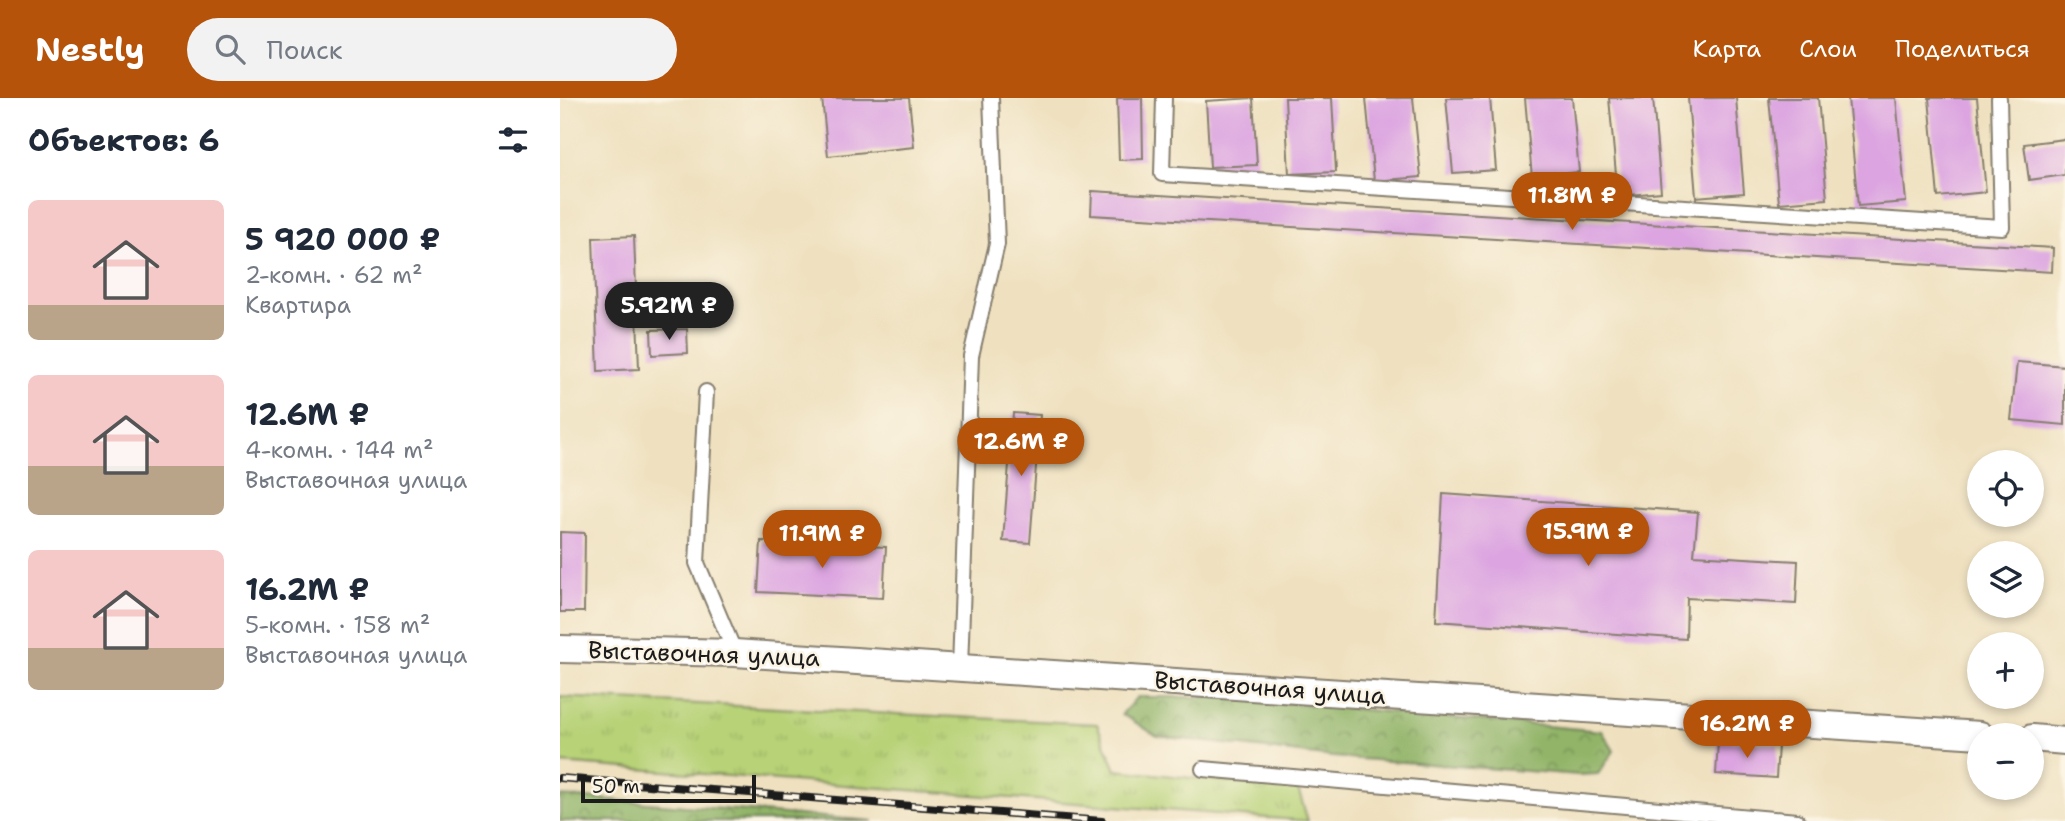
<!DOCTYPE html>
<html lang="ru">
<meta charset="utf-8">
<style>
body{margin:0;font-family:"Shantell Sans",sans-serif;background:#f2f2f3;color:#1f2937;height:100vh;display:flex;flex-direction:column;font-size:26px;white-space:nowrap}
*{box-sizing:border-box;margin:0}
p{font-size:23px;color:#747a83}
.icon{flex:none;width:38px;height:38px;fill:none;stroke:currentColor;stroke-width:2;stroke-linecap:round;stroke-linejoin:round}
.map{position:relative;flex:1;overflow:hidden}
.panel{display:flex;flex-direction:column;background:#fff;width:560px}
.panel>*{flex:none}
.tools{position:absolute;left:1407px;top:352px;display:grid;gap:14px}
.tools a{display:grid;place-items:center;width:77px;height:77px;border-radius:50%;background:#fff;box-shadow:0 4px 10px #0003;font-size:35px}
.scale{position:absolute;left:21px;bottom:18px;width:175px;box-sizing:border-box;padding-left:7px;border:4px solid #1c1c1c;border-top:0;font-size:19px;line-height:24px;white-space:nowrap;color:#1c1c1c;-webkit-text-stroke:5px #fcf5e5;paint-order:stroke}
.price{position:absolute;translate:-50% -60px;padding:0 16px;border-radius:24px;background:#b45309;color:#fff;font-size:23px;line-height:46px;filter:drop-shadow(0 2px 4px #0008)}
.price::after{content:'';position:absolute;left:50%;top:42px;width:21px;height:16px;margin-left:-10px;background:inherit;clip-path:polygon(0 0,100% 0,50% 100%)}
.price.on{background:#222;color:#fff}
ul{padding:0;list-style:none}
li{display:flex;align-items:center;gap:21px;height:175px;padding:0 28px}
li span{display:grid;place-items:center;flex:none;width:196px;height:140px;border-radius:10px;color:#555}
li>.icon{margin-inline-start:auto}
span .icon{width:84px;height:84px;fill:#fffc;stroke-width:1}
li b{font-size:30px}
h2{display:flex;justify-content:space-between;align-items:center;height:84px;padding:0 28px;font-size:30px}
header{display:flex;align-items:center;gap:42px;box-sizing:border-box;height:98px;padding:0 35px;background:#b45309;color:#fff}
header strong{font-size:33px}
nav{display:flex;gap:38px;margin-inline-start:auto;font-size:24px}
.search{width:490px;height:63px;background:#f2f2f3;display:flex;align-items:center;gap:18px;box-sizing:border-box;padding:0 24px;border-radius:38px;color:#747a83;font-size:26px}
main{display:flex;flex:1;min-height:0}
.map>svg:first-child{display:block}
.grass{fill:url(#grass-tufts);stroke:#6a774a;stroke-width:2}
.forest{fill:url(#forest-crowns);stroke:#566842;stroke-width:2}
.building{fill:#dca4e1}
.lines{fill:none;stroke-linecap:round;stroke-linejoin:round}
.lane-casing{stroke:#867e6e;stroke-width:18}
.street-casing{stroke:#867e6e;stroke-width:30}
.lane{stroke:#fff;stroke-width:14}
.street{stroke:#fff;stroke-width:26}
.rail-casing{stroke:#1c1c1c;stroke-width:8}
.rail{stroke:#fcf5e5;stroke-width:5;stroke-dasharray:16;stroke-linecap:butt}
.labels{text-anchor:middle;stroke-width:5;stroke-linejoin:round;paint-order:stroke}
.street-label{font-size:24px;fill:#1c1c1c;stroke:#fcf5e5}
</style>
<header>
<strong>Nestly</strong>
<div class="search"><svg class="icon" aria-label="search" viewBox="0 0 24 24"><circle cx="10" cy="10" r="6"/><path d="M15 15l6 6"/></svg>Поиск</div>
<nav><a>Карта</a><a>Слои</a><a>Поделиться</a></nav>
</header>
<main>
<section class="panel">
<h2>Объектов: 6<svg class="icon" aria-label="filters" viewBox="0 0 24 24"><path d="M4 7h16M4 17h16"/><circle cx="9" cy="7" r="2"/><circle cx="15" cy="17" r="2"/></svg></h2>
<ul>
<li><span style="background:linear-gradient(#f6c9c9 75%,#b9a48a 0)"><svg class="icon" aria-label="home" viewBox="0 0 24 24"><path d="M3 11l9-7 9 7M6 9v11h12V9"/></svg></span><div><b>5 920 000 ₽</b><p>2-комн. · 62 m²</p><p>Квартира</p></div></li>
<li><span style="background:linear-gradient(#f6c9c9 65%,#b9a48a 0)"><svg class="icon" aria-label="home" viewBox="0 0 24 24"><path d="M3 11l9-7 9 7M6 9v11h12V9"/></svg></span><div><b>12.6M ₽</b><p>4-комн. · 144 m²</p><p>Выставочная улица</p></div></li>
<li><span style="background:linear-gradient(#f6c9c9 70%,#b9a48a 0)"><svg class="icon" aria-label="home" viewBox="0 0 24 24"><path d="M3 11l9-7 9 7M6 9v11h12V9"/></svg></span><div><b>16.2M ₽</b><p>5-комн. · 158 m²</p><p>Выставочная улица</p></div></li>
</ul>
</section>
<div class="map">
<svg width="1505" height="723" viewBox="0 0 1505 723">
<defs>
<pattern id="grass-tufts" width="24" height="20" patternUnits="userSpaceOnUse" patternTransform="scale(1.75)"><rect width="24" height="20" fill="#b7d277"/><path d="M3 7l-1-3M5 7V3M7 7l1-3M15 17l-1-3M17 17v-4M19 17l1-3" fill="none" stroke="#9db466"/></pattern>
<pattern id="forest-crowns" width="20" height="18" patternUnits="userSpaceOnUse" patternTransform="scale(1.75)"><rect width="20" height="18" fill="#91b468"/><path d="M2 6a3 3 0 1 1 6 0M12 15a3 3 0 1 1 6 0" fill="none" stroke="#769255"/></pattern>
</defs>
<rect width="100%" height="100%" fill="#fcf5e5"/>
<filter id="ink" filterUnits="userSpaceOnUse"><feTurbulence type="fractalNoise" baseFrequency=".0143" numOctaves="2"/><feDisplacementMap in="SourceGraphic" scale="14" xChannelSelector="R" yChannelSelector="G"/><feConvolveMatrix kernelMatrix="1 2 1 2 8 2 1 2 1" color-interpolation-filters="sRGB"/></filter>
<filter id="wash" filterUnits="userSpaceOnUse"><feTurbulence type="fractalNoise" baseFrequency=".00686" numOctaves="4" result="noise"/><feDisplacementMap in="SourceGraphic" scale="28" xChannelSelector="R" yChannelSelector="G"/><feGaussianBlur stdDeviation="1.57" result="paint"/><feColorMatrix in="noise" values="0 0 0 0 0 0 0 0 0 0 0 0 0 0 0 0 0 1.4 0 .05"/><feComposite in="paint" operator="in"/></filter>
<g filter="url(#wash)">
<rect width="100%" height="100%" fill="#efe1c0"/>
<polygon class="grass" points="0,599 537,626 556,672 738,691 748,723 0,665"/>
<g class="forest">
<polygon points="577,599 663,599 1042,633 1054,653 1038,676 1019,677 773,659 597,638 562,616"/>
<polygon points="0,698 313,723 0,723"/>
</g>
<g id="blocks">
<g class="building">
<polygon points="262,0 349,0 354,49 268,58"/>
<polygon points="557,0 582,0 583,61 559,62"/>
<polygon points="693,0 697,67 650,69 646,3"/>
<polygon points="725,0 772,0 776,74 729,76"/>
<polygon points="806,0 853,0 861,79 814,83"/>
<polygon points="886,0 930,0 936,72 893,75"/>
<polygon points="965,0 1012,0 1019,74 972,79"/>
<polygon points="1049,0 1093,0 1101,94 1058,98"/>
<polygon points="1128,0 1176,0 1184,95 1136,99"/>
<polygon points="1209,0 1258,0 1267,101 1219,105"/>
<polygon points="1288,0 1336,0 1346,104 1298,108"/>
<polygon points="1369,0 1417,0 1426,94 1378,99"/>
<polygon points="1505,41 1505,77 1469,82 1464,46"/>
<polygon points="532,93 1493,150 1492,174 531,117"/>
<polygon points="74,138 79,271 38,273 33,140"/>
<polygon points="127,231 128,255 92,257 91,232"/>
<polygon points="1457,264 1505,268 1505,327 1451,322"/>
<polygon points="453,315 480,317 470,445 443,443"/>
<polygon points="883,396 1138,414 1134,457 1238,463 1236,506 1127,500 1126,541 876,523"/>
<polygon points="0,434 25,435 24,514 0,514"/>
<polygon points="201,443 326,449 323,500 198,494"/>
<polygon points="1158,643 1218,647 1216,680 1156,676"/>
</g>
</g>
</g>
<g filter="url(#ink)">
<use href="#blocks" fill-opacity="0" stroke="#867e6e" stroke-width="2"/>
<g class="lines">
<defs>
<g id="lane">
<polyline points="604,0 602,76 1442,129 1439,0"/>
<polyline points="146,294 137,465 175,555"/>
<polyline points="400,570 411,258 437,146 431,0"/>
<polyline points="643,671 1237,723"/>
</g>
<g id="street">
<polyline points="0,551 175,555 1420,637"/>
<polyline points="1472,640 1505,643"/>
</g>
</defs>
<use href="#lane" class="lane-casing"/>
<use href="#street" class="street-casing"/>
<use href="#lane" class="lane"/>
<use href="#street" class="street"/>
<defs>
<polyline id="rail" points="0,680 542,723"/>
</defs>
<use href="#rail" class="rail-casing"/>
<use href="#rail" class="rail"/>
</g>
</g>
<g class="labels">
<g class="street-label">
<text transform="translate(144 556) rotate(2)" y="8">Выставочная улица</text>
<text transform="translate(710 590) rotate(4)" y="8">Выставочная улица</text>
</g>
</g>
</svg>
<div class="tools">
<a><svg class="icon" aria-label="locate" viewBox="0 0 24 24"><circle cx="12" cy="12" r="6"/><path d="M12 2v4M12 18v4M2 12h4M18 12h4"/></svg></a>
<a><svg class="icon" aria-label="layers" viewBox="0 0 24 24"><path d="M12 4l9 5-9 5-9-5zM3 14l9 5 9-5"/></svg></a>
<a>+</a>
<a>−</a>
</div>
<div class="scale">50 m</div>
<b class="price" style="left:1012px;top:134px">11.8M ₽</b>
<b class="price on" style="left:109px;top:244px">5.92M ₽</b>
<b class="price" style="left:461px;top:380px">12.6M ₽</b>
<b class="price" style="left:1028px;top:470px">15.9M ₽</b>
<b class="price" style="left:262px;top:472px">11.9M ₽</b>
<b class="price" style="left:1187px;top:662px">16.2M ₽</b>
</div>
</main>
